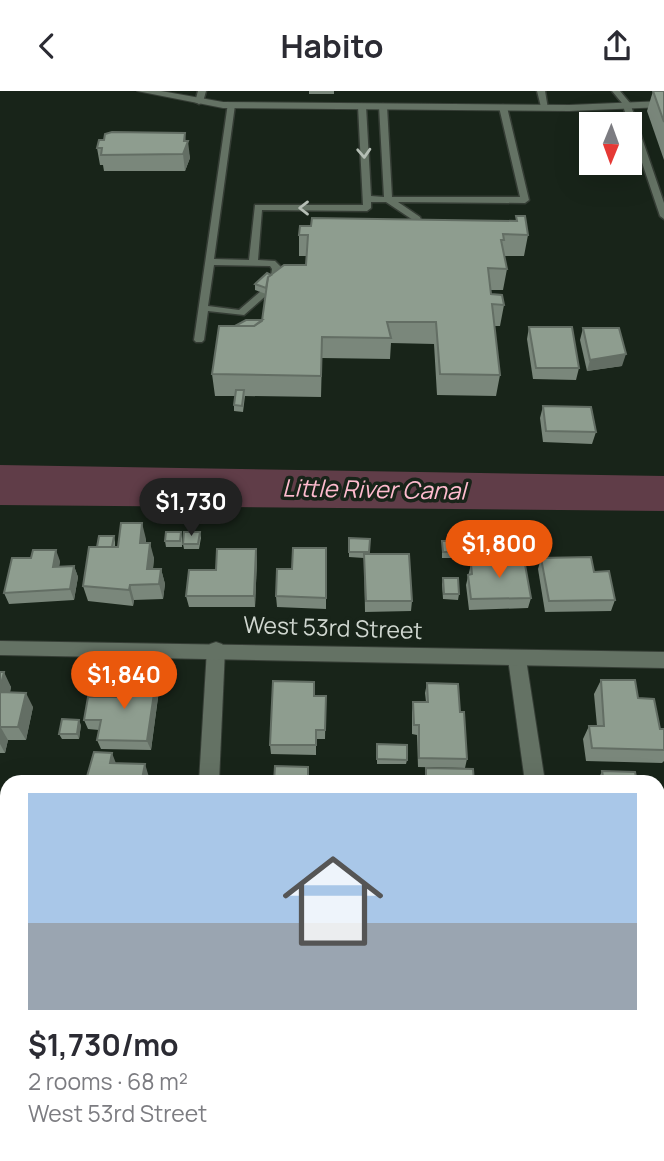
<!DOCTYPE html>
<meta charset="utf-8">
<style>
body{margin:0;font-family:Manrope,sans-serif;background:#f7f7f7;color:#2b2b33;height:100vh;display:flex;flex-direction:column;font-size:26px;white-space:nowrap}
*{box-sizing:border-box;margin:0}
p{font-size:23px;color:#7c7c81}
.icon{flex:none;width:38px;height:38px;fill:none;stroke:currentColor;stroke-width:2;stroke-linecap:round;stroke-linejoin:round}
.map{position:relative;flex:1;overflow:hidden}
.details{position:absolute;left:0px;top:684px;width:665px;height:387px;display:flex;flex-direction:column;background:#fff;border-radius:21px 21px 0 0;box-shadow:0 7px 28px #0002}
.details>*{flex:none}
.needle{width:46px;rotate:181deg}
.tools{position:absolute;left:579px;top:21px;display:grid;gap:14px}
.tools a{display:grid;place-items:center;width:63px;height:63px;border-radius:0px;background:#fff;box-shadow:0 7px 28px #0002;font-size:35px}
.price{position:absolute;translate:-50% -60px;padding:0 16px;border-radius:24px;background:#ea580c;color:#fff;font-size:23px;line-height:46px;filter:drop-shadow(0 2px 4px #0008)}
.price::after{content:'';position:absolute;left:50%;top:42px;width:21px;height:16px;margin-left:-10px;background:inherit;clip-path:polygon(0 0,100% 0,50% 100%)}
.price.current{background:#222;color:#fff}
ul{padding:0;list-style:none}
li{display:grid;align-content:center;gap:14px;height:371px;padding:0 28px}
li+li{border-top:2px solid #e1e1e2}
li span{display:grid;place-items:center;height:217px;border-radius:0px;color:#555}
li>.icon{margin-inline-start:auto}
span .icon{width:126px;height:126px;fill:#fffc;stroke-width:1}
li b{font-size:30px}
header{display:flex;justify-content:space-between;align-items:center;height:91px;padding:0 28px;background:#fff;font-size:32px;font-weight:700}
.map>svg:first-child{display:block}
.water{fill:#603d48}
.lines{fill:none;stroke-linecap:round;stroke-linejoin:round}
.service-casing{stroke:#353d35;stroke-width:3}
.minor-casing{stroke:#353d35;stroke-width:2}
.tertiary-casing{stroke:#353d35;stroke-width:2}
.service{fill:#647264;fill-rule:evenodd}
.minor{fill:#647264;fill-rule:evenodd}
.tertiary{fill:#647264;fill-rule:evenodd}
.wall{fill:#7a877b}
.shaded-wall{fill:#636e64}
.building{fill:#8e9d8f;stroke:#636e64;stroke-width:2}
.oneway{stroke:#b5beb5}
.labels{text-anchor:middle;stroke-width:7;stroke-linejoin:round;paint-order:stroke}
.street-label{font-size:23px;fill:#d0d7d0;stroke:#182419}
.water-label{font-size:24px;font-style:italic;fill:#febbce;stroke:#182419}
</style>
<header><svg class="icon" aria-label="back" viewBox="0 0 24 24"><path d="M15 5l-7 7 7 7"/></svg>Habito<svg class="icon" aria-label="share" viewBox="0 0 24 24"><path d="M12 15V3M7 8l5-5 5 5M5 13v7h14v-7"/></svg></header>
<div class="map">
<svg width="664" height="1070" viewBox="0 0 664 1070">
<rect width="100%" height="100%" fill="#182419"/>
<polygon class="water" points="0,374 664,385 664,420 0,414"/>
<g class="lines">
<defs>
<g id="service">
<polygon points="198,0 206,0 203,11 199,13 195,11"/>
<polygon points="537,0 545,0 548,18 541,16"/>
<polygon points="612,0 620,0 630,12 664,112 664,128 660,125 622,12"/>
<polygon points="228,12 235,14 214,168 249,169 255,114 363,114 358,15 362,13 366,15 371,105 384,106 379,15 383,13 387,15 392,106 520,106 499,16 503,14 507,16 529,109 525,112 398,111 420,126 423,134 417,143 414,144 410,141 415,134 413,129 386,111 371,111 371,117 367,120 262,119 258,169 275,170 280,175 280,192 275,195 270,192 272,178 270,175 214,174 208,215 239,219 261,200 264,199 269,202 244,224 208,220 204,249 202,251 196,251 194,249"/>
</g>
<g id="minor">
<polygon points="137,0 161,0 223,11 569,14 664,10 664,16 569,20 223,17"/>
<polygon points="216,551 222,553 225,558 219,691 199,691 207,558 210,553"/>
<polygon points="517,560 523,563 526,568 545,691 525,691 508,568 511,563"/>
<polygon points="177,1064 201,1064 200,1070 176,1070"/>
<polygon points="579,1064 603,1064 604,1070 580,1070"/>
</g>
<polygon id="tertiary" points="0,550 664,561 664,577 0,564"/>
</defs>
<use href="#service" class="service-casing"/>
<use href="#minor" class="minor-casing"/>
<use href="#tertiary" class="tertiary-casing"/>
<use href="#service" class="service"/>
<use href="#minor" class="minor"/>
<use href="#tertiary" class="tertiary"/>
</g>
<g class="wall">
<rect x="309" y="0" width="25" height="3"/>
<polygon points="653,0 664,0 664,69 647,20"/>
<polygon points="186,50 190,67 185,80 104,80 103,74 100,74 97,57"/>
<polygon points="516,125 528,144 524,165 504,165 507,178 503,199 490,199 491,203 504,214 500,235 494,235 500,284 496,305 437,304 434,253 391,252 390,268 322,267 321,306 245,305 243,321 234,320 234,314 235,305 215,305 212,283 235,235 262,229 266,203 255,199 255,193 271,184 306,174 307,165 299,165 299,144 311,135 516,130"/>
<polygon points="529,236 579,277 576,289 533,288 527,248"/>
<polygon points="583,237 622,275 587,280 580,249"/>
<polygon points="543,315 596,341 592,353 543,351 540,327"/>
<polygon points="181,441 182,447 182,456 166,456 165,450"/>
<polygon points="200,441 201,447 199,458 184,458 183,453"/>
<polygon points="114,445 115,451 115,456 146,448 146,452 154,467 153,478 161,478 165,493 163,508 134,509 133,515 88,510 83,495 97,456"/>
<polygon points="349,447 370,448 369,463 412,510 411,520 365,521 364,467 349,466"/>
<polygon points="442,450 456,461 455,467 442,467"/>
<polygon points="326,457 326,518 277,516 276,505 292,478"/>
<polygon points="256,458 257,469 255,516 189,516 186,505 216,479"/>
<polygon points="541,467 594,481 615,509 611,520 545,521 538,478"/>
<polygon points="489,468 531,507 528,517 469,519 466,494 471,473 488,472"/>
<polygon points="60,470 59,476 74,475 78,486 74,509 9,513 4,502"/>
<polygon points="443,487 459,503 458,509 443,508 442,493"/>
<polygon points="0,581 11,596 10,601 33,616 26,649 8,649 5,662 0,662"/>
<polygon points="156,589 159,599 151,659 101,658 97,649 99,639 88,638 84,629"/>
<polygon points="601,589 638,607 660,638 664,638 664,670 662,672 586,670 583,648 589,635 597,635 594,603"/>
<polygon points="427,592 460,621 467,668 465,677 418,676 417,644 412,643 412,621 413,611 426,611 425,602"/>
<polygon points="315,605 326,605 325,648 316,648 316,664 271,663 270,654"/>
<polygon points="81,634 79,648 62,648 59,643"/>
<polygon points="377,653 407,669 406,673 377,673"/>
<polygon points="602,680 637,691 598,691 598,689"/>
<rect x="658" y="783" width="6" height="97"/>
<rect x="658" y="913" width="6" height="99"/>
<polygon points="18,1064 124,1064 123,1070 16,1070"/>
<polygon points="423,1064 516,1064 517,1070 423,1070"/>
</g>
<g class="shaded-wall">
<polygon points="185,42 186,54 188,50 190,67 185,80 183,63"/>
<polygon points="626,263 622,275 587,280 590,269"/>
<polygon points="142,432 146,448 144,468 140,452"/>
<polygon points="150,452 154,467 151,494 147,478"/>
<polygon points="256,458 257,469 255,516 254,505"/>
<polygon points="56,459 60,470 57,487 53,476"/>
<polygon points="74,475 78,486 74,509 70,498"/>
<polygon points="161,478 165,493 163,508 159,493"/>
<polygon points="130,494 134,509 133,515 129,499"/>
<polygon points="4,581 11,596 7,615 0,603 0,597"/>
<polygon points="156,589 159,599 151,659 147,650"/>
<polygon points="26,602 33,616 26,649 18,636"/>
<polygon points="79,629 81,634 79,648 77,643"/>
<polygon points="0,635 8,649 5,662 0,653"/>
<polygon points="112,662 117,675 110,672"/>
<polygon points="145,673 149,686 148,691 143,691 142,688"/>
<polygon points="0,757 7,766 7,775 0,810"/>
<polygon points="116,1064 124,1064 123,1070 116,1066"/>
</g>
<g class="building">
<polygon points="653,0 664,0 664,31"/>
<polygon points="112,41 185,42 184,50 188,50 183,63 101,64 102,57 97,57 99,49 104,49 105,43"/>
<polygon points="516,125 525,125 528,144 503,143 504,149 501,149 507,178 488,177 491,203 502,204 504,214 492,213 500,284 440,283 436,231 387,231 391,247 322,246 321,285 212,283 219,235 254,235 262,230 268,186 284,174 306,174 308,144 299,144 300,135 311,135 312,127 517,130"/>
<polygon points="267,182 271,184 268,186 266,197 255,193"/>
<polygon points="246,229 262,229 254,235 235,235"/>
<polygon points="529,236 572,236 579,277 536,277"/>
<polygon points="583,237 619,237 626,263 590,269"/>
<polygon points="236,299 244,299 242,315 234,314"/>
<polygon points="543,315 591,316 596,341 546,340"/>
<polygon points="121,432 142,432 140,452 150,452 147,478 161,478 159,493 130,494 129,499 83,495 89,456 118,456"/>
<polygon points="166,441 181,441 180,450 165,450"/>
<polygon points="184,441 200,441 198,453 183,453"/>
<polygon points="99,445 114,445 112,456 97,456"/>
<polygon points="349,447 370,448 369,461 349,461"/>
<polygon points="442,450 455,450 456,461 443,461"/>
<polygon points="293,457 326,457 326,507 276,505 277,478 292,478"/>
<polygon points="217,458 256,458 254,505 186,505 189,479 216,479"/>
<polygon points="33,459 56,459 53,476 74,475 70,498 4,502 12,467 31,467"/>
<polygon points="364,463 409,463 412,510 366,510"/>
<polygon points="591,466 594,481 609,480 615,509 549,510 541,467"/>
<polygon points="489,468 524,468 531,507 471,508 468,484 472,483 471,473 490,472"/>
<polygon points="443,487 458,487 459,503 444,503"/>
<polygon points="0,581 4,581 0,597"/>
<polygon points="120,588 156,589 147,650 97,649 101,629 84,629 88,606 117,606"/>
<polygon points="601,589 635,589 638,607 654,608 660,638 664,638 664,659 592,657 589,635 604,635"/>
<polygon points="273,590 314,591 314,605 326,605 325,639 316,639 316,654 270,654"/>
<polygon points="427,592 458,593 460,621 464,621 467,668 419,667 419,634 414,634 413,611 428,611"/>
<polygon points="0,601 26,602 18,636 0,636"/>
<polygon points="62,628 79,629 77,643 59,643"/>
<polygon points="377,653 407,654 407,669 377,668"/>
<polygon points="94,661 112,662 110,672 145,673 142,688 146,688 146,691 73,691 75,689 86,689"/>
<polygon points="275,675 308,676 308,691 274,691"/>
<polygon points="426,677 473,678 474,691 426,691"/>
<polygon points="602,680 635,681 637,691 604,691"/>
<rect x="658" y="783" width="6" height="87"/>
<rect x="658" y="913" width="6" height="95"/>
<polygon points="18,1064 116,1064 116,1066 104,1066 104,1070 16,1070"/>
<rect x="267" y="1064" width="65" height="6"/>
<polygon points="426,1064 516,1064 517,1070 433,1070 433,1069 426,1069"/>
</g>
<defs><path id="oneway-chevron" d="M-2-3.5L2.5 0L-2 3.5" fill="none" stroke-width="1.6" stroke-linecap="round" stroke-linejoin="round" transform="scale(1.75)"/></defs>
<g class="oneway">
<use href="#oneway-chevron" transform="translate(364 62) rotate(87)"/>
<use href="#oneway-chevron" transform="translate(304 117) rotate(-180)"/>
</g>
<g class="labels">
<g class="street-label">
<text transform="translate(333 537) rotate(2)" y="8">West 53rd Street</text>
</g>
<g class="water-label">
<text transform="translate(374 399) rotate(1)" y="8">Little River Canal</text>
</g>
</g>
</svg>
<div class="tools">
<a><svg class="needle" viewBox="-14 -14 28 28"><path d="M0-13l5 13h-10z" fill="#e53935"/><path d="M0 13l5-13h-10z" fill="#7c7c81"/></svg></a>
</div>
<b class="price current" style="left:191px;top:447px">$1,730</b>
<b class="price" style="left:499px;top:489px">$1,800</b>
<b class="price" style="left:124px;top:620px">$1,840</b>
<section class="details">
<ul>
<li><span style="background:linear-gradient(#a9c7e8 60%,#9aa5b1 0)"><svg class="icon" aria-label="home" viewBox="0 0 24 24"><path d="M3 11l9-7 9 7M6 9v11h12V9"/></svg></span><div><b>$1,730/mo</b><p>2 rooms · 68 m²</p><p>West 53rd Street</p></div></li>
</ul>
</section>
</div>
